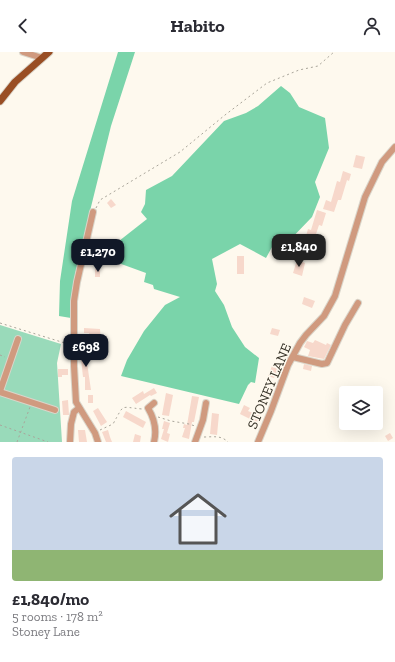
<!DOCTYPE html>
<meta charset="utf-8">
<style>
body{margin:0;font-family:"Zilla Slab",serif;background:#f7f7f7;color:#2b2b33;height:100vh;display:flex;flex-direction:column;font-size:15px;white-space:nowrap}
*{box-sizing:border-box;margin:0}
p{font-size:13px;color:#7c7c81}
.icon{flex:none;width:22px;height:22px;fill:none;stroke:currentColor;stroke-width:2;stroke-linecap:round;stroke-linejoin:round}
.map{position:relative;height:390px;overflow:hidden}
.drawer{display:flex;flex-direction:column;background:#fff;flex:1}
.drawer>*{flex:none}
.fabs{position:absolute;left:339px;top:334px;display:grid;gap:8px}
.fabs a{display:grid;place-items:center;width:44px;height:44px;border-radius:4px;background:#fff;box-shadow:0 4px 16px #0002;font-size:20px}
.price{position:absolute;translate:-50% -34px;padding:0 9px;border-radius:8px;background:#111827;color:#fff;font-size:13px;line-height:26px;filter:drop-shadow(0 1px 2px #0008)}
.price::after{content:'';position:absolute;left:50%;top:24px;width:12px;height:9px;margin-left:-6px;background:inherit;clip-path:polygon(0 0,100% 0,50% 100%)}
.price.on{background:#222;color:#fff}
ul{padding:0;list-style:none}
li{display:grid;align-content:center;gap:8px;height:212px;padding:0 12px}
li+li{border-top:1px solid #e1e1e2}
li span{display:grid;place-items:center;height:124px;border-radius:4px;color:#555}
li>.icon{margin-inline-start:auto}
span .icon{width:72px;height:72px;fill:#fffc;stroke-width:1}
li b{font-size:17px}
header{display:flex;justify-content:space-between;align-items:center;height:52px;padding:0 12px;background:#fff;font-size:18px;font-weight:700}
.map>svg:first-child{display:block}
.green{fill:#99daba}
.forest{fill:#7ad4aa}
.building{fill:#f7d8cb}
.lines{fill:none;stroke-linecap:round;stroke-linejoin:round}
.minor-casing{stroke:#dad5ca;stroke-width:8}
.major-casing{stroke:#dad5ca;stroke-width:9}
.path{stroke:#a9a59a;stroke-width:1;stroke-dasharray:2 3;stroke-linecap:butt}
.minor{stroke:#d09a7f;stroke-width:6}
.major{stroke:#994e24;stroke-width:7}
.labels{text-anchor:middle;stroke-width:3;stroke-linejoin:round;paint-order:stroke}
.street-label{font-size:14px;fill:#353126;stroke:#fef9ee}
</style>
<header><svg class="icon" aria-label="back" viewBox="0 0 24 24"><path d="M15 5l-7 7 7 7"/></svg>Habito<svg class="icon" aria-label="person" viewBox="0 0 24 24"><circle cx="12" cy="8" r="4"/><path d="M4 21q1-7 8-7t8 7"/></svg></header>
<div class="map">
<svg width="395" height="390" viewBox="0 0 395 390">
<rect width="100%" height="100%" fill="#fef9ee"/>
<polygon class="green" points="0,273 61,292 57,311 62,390 0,390"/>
<g class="forest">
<polygon points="118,0 135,0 111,74 90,159 75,223 71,266 59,264 60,229 72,149"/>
<polygon points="281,34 290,41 299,55 325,66 329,96 315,130 320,145 312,165 286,192 277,186 266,206 240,192 212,207 217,232 215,239 224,253 232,275 245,295 259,306 255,331 251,330 248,333 239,352 121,324 127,308 144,279 165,253 180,245 154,237 153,233 144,230 146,221 113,209 108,201 119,189 147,167 141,160 145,152 146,138 172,124 224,69 246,61 258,54"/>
</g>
<g class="building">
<polygon points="356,103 365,105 362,117 353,115"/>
<polygon points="343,119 351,122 349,129 347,128 341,148 338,148 334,160 323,157 326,148 331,150 337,129 340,130"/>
<polygon points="111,147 116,153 111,156 107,151"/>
<polygon points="317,158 326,161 322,174 319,173 314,188 311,187 309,192 304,191 308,177 311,178"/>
<rect x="237" y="204" width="7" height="18"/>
<polygon points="297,208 305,211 302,224 293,221"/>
<rect x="95" y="217" width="5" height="8"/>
<polygon points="304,245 315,249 312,256 302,252"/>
<polygon points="84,276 100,277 101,292 89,292 89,281 84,281"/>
<polygon points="272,276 280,278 278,284 270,282"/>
<polygon points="315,288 326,293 327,291 331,293 324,307 308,304 310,298 304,295 307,289 313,291"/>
<polygon points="83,294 89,294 89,304 86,304 91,338 85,338 85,325 83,325 81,307 83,307"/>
<polygon points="304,312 312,314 311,319 303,317"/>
<polygon points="272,314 278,317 274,326 268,324"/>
<polygon points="58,317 68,317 68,323 62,323 62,325 58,325"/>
<polygon points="154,336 157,341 151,344 150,343 136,352 132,346 143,339 144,342"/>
<polygon points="264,338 270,341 266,350 261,347"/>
<polygon points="166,341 173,343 169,364 162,363"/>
<rect x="88" y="343" width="5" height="8"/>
<polygon points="192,344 199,345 194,370 192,370 189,387 182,385 185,376 183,376 184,372 187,373"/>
<polygon points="68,348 69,363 63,363 62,349"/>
<polygon points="244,353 250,356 248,359 260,364 256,373 251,371 252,368 240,362"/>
<polygon points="98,356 107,370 101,374 93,359"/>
<polygon points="126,359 146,370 143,376 123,365"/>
<polygon points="212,361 219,362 217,383 210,382"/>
<polygon points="164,369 170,371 167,381 170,382 168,390 161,387 164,377 162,377"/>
<polygon points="78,378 85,378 87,390 79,390"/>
<polygon points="108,378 110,385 112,390 106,390 102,380"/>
<polygon points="390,381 393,386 388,389 385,384"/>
<polygon points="135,382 141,384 140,390 133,390"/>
</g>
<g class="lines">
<defs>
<g id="minor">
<polyline points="23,0 42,6"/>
<polyline points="93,160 77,230 74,249 74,314 76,350 95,381 98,390"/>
<polyline points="293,305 322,312 327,311 345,273 358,251"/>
<polyline points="0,339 18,287"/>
<polyline points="0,340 55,358"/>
<path d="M154,351L148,356C154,366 157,378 154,390"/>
<polyline points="70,390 71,372 74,360 79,356"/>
<polyline points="195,390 203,368 206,351"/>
<polyline points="258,390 271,359 288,313 300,291 306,283 324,264 335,244 365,145 382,110 395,95"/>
</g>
<polyline id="major" points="0,49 15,30 49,0"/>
</defs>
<use href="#minor" class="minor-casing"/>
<use href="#major" class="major-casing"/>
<g class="path">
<polyline points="96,156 100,148 180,100 225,63 267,31 299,18 318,14 334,0"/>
<polyline points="0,271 68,292"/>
<polyline points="0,303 5,305"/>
<polyline points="158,365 171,369 189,372 195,374"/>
<polyline points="0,373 48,390"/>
<path d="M100,378L113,372C125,351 119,355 142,357"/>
<path d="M204,385C213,385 221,383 228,390"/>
<polyline points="17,390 30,355"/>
</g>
<use href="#minor" class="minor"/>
<use href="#major" class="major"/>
</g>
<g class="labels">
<g class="street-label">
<text transform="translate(269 334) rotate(-67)" y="5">STONEY LANE</text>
</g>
</g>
</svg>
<div class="fabs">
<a><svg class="icon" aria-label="layers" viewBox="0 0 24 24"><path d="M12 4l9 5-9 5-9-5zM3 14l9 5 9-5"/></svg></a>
</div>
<b class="price on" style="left:299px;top:216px">£1,840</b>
<b class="price" style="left:98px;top:221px">£1,270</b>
<b class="price" style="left:86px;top:316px">£698</b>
</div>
<section class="drawer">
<ul>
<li><span style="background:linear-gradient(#c9d6e8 75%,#8fb573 0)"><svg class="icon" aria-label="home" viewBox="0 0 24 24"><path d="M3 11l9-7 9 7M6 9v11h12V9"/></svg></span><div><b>£1,840/mo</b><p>5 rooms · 178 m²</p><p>Stoney Lane</p></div></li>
</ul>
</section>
